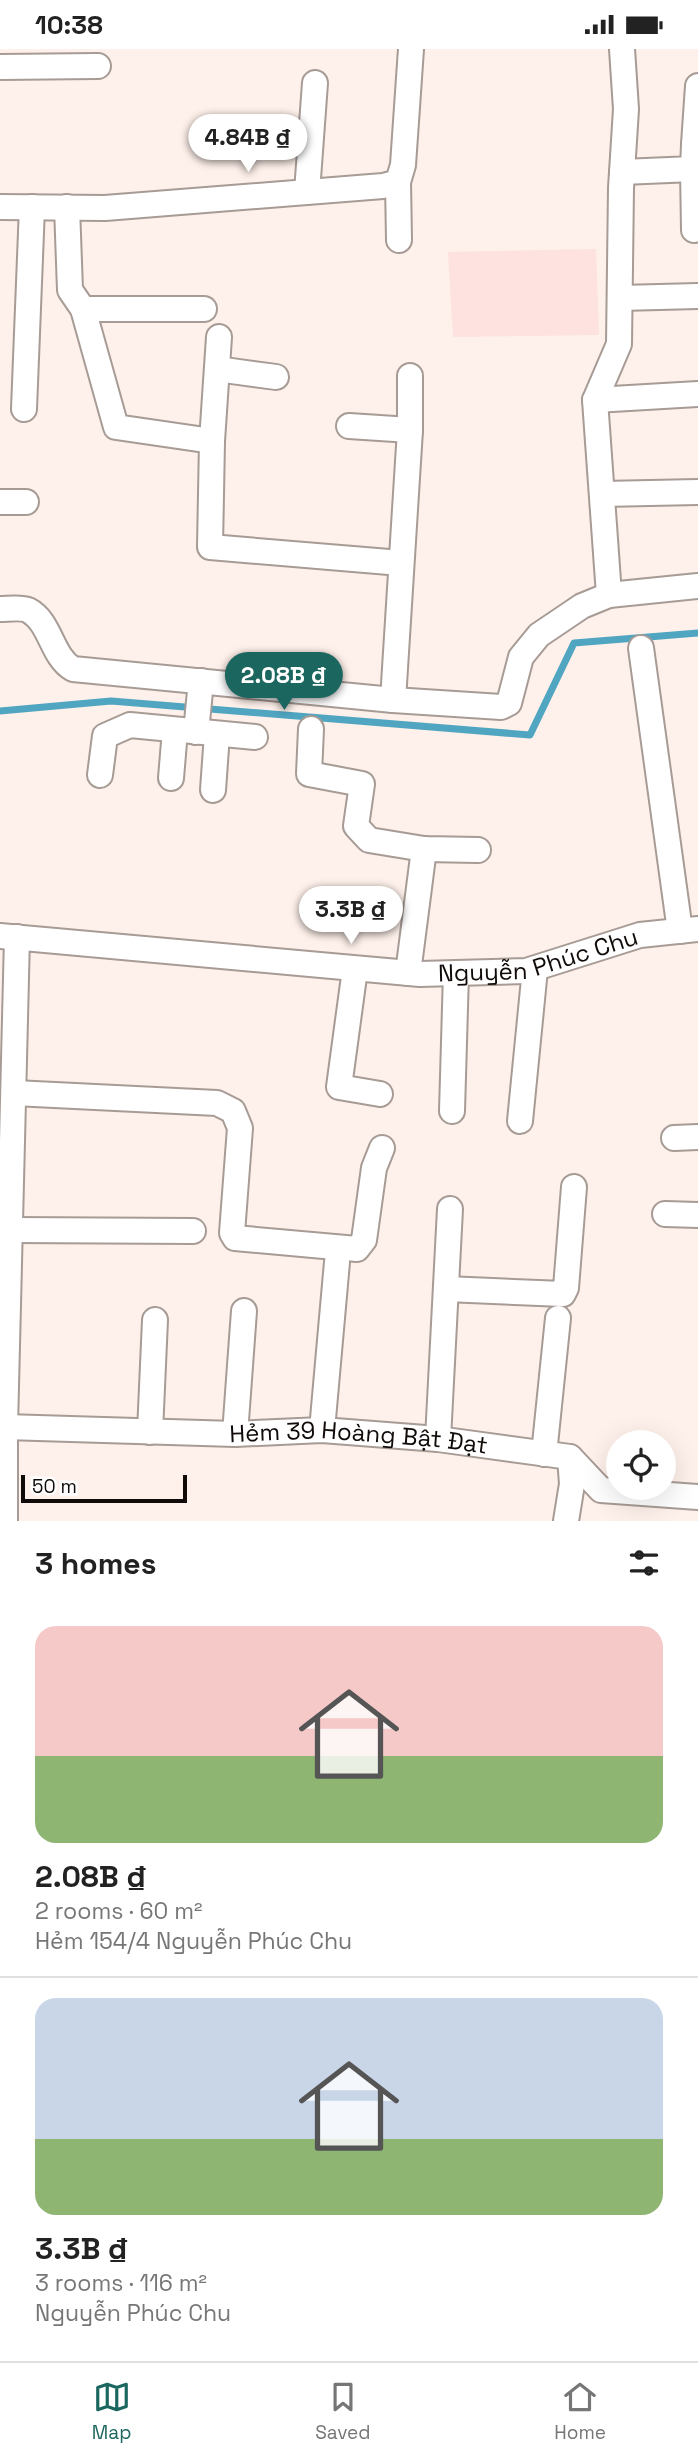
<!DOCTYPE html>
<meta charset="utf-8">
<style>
body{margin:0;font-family:"Space Grotesk",sans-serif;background:#f2f2f2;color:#222;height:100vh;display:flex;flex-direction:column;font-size:26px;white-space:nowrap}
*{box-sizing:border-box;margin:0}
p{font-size:23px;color:#767676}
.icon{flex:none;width:38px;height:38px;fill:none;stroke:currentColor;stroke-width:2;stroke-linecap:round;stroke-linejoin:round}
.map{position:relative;height:1472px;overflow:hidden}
.details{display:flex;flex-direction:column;background:#fff;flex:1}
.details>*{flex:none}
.buttons{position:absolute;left:606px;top:1381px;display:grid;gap:14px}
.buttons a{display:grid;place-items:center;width:70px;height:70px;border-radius:50%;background:#fff;box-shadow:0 7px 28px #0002;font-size:35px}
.scale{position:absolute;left:21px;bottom:18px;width:166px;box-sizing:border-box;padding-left:7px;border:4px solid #100b09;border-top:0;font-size:19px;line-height:24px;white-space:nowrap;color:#100b09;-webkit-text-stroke:5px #fff;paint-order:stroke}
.price{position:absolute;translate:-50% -60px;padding:0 16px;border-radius:24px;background:#fff;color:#222;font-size:23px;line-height:46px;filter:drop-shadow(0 2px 4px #0008)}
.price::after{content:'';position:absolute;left:50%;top:42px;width:21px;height:16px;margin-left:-10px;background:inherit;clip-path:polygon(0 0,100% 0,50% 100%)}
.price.on{background:#1b665f;color:#fff}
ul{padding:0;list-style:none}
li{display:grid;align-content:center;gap:14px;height:371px;padding:0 35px}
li+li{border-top:2px solid #e0e0e0}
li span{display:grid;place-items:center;height:217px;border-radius:21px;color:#555}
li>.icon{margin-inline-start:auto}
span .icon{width:126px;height:126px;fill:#fffc;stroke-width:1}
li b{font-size:30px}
h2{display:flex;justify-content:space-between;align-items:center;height:84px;padding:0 35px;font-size:30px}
.status{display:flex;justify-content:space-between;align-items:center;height:49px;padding:0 35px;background:#fff;direction:ltr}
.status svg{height:19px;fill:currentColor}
.dock{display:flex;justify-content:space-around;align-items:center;height:98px;border-top:2px solid #e0e0e0;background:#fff;font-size:19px;color:#767676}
.dock a{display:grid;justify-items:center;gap:4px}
.dock .on{color:#1b665f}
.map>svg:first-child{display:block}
.education{fill:#fde2df}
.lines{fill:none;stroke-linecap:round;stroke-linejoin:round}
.stream{stroke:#50a5c1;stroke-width:7}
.minor-casing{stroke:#a79b95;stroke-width:28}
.minor{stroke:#fff;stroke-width:24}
.labels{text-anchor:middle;stroke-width:6;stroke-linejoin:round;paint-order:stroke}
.street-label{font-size:24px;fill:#100b09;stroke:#fff}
</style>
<div class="status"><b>10:38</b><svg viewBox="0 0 49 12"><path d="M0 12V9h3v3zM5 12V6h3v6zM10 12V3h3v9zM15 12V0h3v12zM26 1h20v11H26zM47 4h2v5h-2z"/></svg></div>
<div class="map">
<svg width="698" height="1472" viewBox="0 0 698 1472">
<rect width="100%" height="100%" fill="#fef0ea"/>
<polygon class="education" points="596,200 599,286 453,288 448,203"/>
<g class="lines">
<polyline class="stream" points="0,662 111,652 530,686 574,594 698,584"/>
<defs>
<g id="minor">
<polyline points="0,18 98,17"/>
<polyline points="694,95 698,37"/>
<polyline points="693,120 694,181"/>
<polyline points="622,123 693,120 694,95 698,94"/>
<polyline points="398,133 399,191"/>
<polyline points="307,143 315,34"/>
<polyline points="0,158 105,159 383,137 398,133 403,116 411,0"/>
<polyline points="67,158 70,241 83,260 116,378 212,392"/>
<polyline points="620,249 698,247"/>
<polyline points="83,260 204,260"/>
<polyline points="219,288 212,392 210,498 401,514"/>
<polyline points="217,320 276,328"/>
<polyline points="595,351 698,345"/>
<polyline points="24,360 32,158"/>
<polyline points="349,377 410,381"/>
<polyline points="602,445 698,443"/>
<polyline points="0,453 26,453"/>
<polyline points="609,546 595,351 619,295 621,139 626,60 622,0"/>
<path d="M0,560C8,560 21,558 28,561C51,573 51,607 73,620L393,651L501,658L509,654L521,608L539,586L582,557L609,546L698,537"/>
<polyline points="641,599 680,882"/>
<polyline points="393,651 410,381 410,327"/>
<polyline points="311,680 309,725 362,735 356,777 369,791 424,800 478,801"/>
<polyline points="196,683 201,632"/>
<polyline points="100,726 105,687 130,676 255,688"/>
<polyline points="171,729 175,681"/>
<polyline points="213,741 217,685"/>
<path id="s1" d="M0,887L420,925L526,922L640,886L698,880"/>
<polyline points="355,920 339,1038 380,1045"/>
<polyline points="408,924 424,800"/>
<polyline points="14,1044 217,1054 233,1062 240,1079 232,1184 235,1189 357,1200 364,1191 374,1119 382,1099"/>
<polyline points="452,1062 456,924"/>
<polyline points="520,1072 535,920"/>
<polyline points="674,1089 698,1088"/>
<polyline points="665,1165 698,1166"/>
<polyline points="11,1181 193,1182"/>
<polyline points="446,1240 563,1245 566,1239 574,1138"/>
<path id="s2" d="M5,1378L235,1385L322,1381L438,1390L570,1408L601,1441L698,1448"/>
<polyline points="322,1381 337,1213"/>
<polyline points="150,1383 155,1271"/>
<polyline points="235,1385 244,1262"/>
<polyline points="438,1390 450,1160"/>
<polyline points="544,1405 558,1269"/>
<polyline points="5,1472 5,1378 17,888"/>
<polyline points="566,1472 572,1435 570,1408"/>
</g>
</defs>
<use href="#minor" class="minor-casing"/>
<use href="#minor" class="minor"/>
</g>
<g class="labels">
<g class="street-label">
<text dy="8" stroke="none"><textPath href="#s1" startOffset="542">Nguyễn Phúc Chu</textPath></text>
<text dy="8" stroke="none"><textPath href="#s2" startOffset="354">Hẻm 39 Hoàng Bật Đạt</textPath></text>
</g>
</g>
</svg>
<div class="buttons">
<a><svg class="icon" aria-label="locate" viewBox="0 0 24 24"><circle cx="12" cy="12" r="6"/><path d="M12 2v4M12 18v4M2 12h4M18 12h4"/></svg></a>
</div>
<div class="scale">50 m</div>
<b class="price" style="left:248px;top:125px">4.84B ₫</b>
<b class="price on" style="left:284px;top:663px">2.08B ₫</b>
<b class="price" style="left:351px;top:897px">3.3B ₫</b>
</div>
<section class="details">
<h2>3 homes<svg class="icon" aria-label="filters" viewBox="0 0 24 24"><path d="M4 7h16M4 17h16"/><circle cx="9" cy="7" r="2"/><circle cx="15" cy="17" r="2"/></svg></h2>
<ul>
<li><span style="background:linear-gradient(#f6c9c9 60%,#8fb573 0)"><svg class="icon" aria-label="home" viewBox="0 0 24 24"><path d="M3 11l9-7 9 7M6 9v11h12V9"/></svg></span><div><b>2.08B ₫</b><p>2 rooms · 60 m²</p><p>Hẻm 154/4 Nguyễn Phúc Chu</p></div></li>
<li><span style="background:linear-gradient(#c9d6e8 65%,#8fb573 0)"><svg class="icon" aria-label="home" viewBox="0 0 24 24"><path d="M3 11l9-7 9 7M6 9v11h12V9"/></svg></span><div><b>3.3B ₫</b><p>3 rooms · 116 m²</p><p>Nguyễn Phúc Chu</p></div></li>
</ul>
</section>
<nav class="dock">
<a class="on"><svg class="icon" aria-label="map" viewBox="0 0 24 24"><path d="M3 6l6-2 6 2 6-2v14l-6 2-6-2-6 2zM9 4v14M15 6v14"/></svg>Map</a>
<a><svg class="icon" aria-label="saved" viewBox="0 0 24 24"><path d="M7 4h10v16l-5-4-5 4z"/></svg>Saved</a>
<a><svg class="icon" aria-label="home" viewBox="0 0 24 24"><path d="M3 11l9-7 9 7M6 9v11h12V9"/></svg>Home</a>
</nav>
